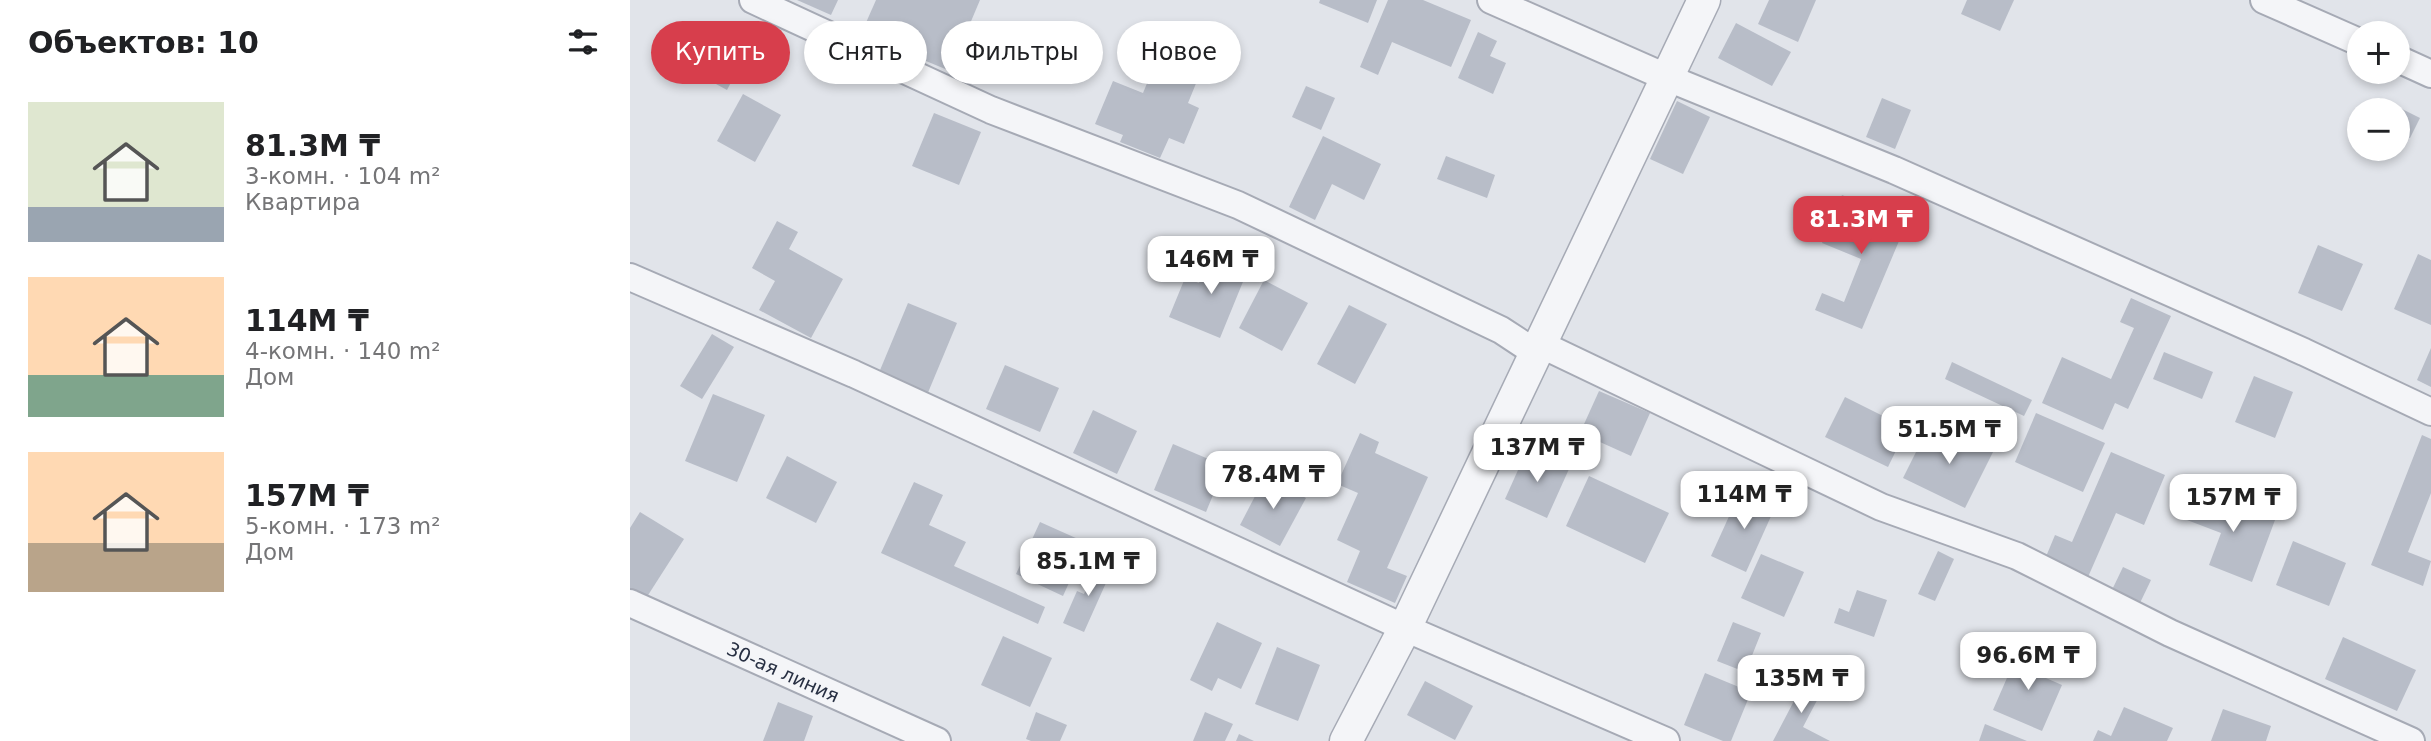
<!DOCTYPE html>
<html lang="ru">
<meta charset="utf-8">
<style>
body{margin:0;font-family:"DejaVu Sans",sans-serif;background:#f6f6f6;color:#202124;height:100vh;display:flex;flex-direction:column;font-size:26px;white-space:nowrap}
*{box-sizing:border-box;margin:0}
p{font-size:23px;color:#757577}
.icon{flex:none;width:38px;height:38px;fill:none;stroke:currentColor;stroke-width:2;stroke-linecap:round;stroke-linejoin:round}
.map{position:relative;flex:1;overflow:hidden}
.details{display:flex;flex-direction:column;background:#fff;width:630px}
.details>*{flex:none}
.guide{position:absolute;left:21px;top:21px;width:665px;height:63px;display:flex;gap:14px}
.controls{position:absolute;left:1717px;top:21px;display:grid;gap:14px}
.controls a{display:grid;place-items:center;width:63px;height:63px;border-radius:50%;background:#fff;box-shadow:0 4px 10px #0003;font-size:35px}
.price{position:absolute;translate:-50% -60px;padding:0 16px;border-radius:14px;background:#fff;color:#222;font-size:23px;line-height:46px;filter:drop-shadow(0 2px 4px #0008)}
.price::after{content:'';position:absolute;left:50%;top:42px;width:21px;height:16px;margin-left:-10px;background:inherit;clip-path:polygon(0 0,100% 0,50% 100%)}
.price.active{background:#d73e4c;color:#fff}
ul{padding:0;list-style:none}
li{display:flex;align-items:center;gap:21px;height:175px;padding:0 28px}
li span{display:grid;place-items:center;flex:none;width:196px;height:140px;border-radius:0px;color:#555}
li>.icon{margin-inline-start:auto}
span .icon{width:84px;height:84px;fill:#fffc;stroke-width:1}
li b{font-size:30px}
h2{display:flex;justify-content:space-between;align-items:center;height:84px;padding:0 28px;font-size:30px}
.pill{padding:0 24px;border-radius:32px;background:#fff;box-shadow:0 4px 10px #0003;font-size:24px;line-height:63px}
.pill.active{background:#d73e4c;color:#fff}
main{display:flex;flex:1;min-height:0}
.map>svg:first-child{display:block}
.building{fill:#b8bdc8}
.lines{fill:none;stroke-linecap:round;stroke-linejoin:round}
.minor-casing{stroke:#a6aab5;stroke-width:30}
.tertiary-casing{stroke:#a6aab5;stroke-width:35}
.minor{stroke:#f4f5f8;stroke-width:26}
.tertiary{stroke:#f4f5f8;stroke-width:32}
.labels{text-anchor:middle;stroke-width:6;stroke-linejoin:round;paint-order:stroke}
.street-label{font-size:19px;fill:#283043;stroke:#f1f3f8}
</style>
<main>
<section class="details">
<h2>Объектов: 10<svg class="icon" aria-label="filters" viewBox="0 0 24 24"><path d="M4 7h16M4 17h16"/><circle cx="9" cy="7" r="2"/><circle cx="15" cy="17" r="2"/></svg></h2>
<ul>
<li><span style="background:linear-gradient(#dfe7d0 75%,#9aa5b1 0)"><svg class="icon" aria-label="home" viewBox="0 0 24 24"><path d="M3 11l9-7 9 7M6 9v11h12V9"/></svg></span><div><b>81.3M ₸</b><p>3-комн. · 104 m²</p><p>Квартира</p></div></li>
<li><span style="background:linear-gradient(#ffd9b3 70%,#7fa58c 0)"><svg class="icon" aria-label="home" viewBox="0 0 24 24"><path d="M3 11l9-7 9 7M6 9v11h12V9"/></svg></span><div><b>114M ₸</b><p>4-комн. · 140 m²</p><p>Дом</p></div></li>
<li><span style="background:linear-gradient(#ffd9b3 65%,#b9a48a 0)"><svg class="icon" aria-label="home" viewBox="0 0 24 24"><path d="M3 11l9-7 9 7M6 9v11h12V9"/></svg></span><div><b>157M ₸</b><p>5-комн. · 173 m²</p><p>Дом</p></div></li>
</ul>
</section>
<div class="map">
<svg width="1801" height="741" viewBox="0 0 1801 741">
<rect width="100%" height="100%" fill="#e1e4ea"/>
<g class="building">
<polygon points="167,0 208,0 201,15"/>
<polygon points="246,0 350,0 320,71 231,34"/>
<polygon points="690,0 747,0 738,23 689,3"/>
<polygon points="758,0 793,0 841,20 821,67 762,42 748,75 730,67"/>
<polygon points="1139,0 1186,0 1168,42 1128,24"/>
<polygon points="1337,0 1384,0 1370,31 1331,14"/>
<polygon points="1106,23 1161,52 1142,86 1088,58"/>
<polygon points="848,32 867,41 860,56 876,63 863,94 828,78"/>
<polygon points="65,44 109,67 97,90 53,66"/>
<polygon points="525,64 567,81 558,103 569,108 554,144 539,138 530,158 490,142 493,135 465,124 483,81 513,93"/>
<polygon points="676,86 705,98 691,130 662,117"/>
<polygon points="113,94 151,115 125,162 87,141"/>
<polygon points="1252,98 1281,110 1265,149 1236,137"/>
<polygon points="1750,98 1790,118 1780,138 1770,133 1768,137 1768,110 1743,110"/>
<polygon points="1047,101 1080,117 1053,174 1020,159"/>
<polygon points="304,113 351,132 329,185 282,166"/>
<polygon points="693,136 751,164 734,200 702,184 685,220 659,207"/>
<polygon points="816,156 865,175 857,198 807,179"/>
<polygon points="1212,195 1277,222 1232,329 1185,310 1192,293 1214,302 1231,259 1192,243"/>
<polygon points="147,221 168,232 159,249 213,279 181,338 129,310 145,281 122,268"/>
<polygon points="1688,245 1733,264 1712,311 1668,293"/>
<polygon points="582,251 619,267 590,338 539,317 555,278 569,283"/>
<polygon points="1788,254 1801,260 1801,325 1764,309"/>
<polygon points="634,280 678,303 652,351 609,328"/>
<polygon points="1501,298 1541,316 1498,409 1485,403 1473,430 1412,403 1432,357 1481,379 1504,328 1490,322"/>
<polygon points="278,303 327,323 297,395 248,375"/>
<polygon points="719,305 757,324 725,384 687,364"/>
<polygon points="82,334 104,347 72,399 50,386"/>
<polygon points="1801,348 1801,387 1787,380"/>
<polygon points="1534,352 1583,372 1572,399 1523,379"/>
<polygon points="1322,362 1402,400 1394,416 1315,379"/>
<polygon points="375,365 429,388 410,432 356,409"/>
<polygon points="1624,376 1663,392 1645,438 1605,422"/>
<polygon points="969,391 1020,413 1001,456 950,433"/>
<polygon points="83,394 135,415 107,482 55,461"/>
<polygon points="1215,397 1277,428 1258,467 1195,437"/>
<polygon points="463,410 507,431 487,474 443,453"/>
<polygon points="1406,413 1475,443 1453,492 1385,462"/>
<polygon points="1298,428 1320,440 1325,430 1364,450 1335,508 1273,478"/>
<polygon points="730,433 749,442 745,453 798,477 757,568 777,576 765,603 717,582 730,551 707,540 728,493 707,484"/>
<polygon points="1792,435 1801,439 1801,493 1778,552 1801,561 1793,586 1741,565"/>
<polygon points="543,444 595,466 576,512 524,490"/>
<polygon points="897,450 939,469 917,518 875,499"/>
<polygon points="1481,452 1535,475 1514,525 1486,513 1458,577 1415,559 1425,535 1442,542"/>
<polygon points="157,456 207,482 186,523 136,498"/>
<polygon points="959,476 1039,513 1015,563 936,526"/>
<polygon points="635,477 676,498 650,546 610,525"/>
<polygon points="284,482 313,495 299,525 336,542 324,566 415,607 408,624 251,553"/>
<polygon points="1111,490 1146,505 1116,572 1081,556"/>
<polygon points="1568,491 1645,520 1622,582 1579,565 1591,533 1557,520"/>
<polygon points="10,512 54,539 13,603 0,594 0,528"/>
<polygon points="410,522 457,543 433,596 386,574"/>
<polygon points="1663,541 1716,563 1699,606 1646,585"/>
<polygon points="1308,551 1324,559 1305,601 1288,594"/>
<polygon points="1131,554 1174,572 1154,617 1111,598"/>
<polygon points="470,559 484,565 454,632 433,623 447,591 454,594"/>
<polygon points="1493,567 1521,580 1509,605 1481,592"/>
<polygon points="1227,590 1257,600 1244,637 1204,623 1209,608 1219,612"/>
<polygon points="587,622 632,643 611,689 588,678 582,691 560,680"/>
<polygon points="1103,622 1131,633 1121,658 1116,656 1110,670 1087,661"/>
<polygon points="373,636 422,658 400,707 351,685"/>
<polygon points="1713,637 1786,670 1767,711 1695,679"/>
<polygon points="647,647 690,665 668,721 625,704"/>
<polygon points="1390,648 1416,660 1409,675 1432,685 1412,731 1363,710"/>
<polygon points="1075,673 1121,692 1101,741 1093,741 1054,725"/>
<polygon points="1176,678 1194,687 1173,727 1200,741 1143,741"/>
<polygon points="795,681 843,706 825,740 777,715"/>
<polygon points="148,702 183,716 174,741 133,741"/>
<polygon points="1494,707 1543,728 1537,741 1463,741 1468,730 1481,736"/>
<polygon points="1593,709 1641,726 1636,741 1581,741"/>
<polygon points="406,712 437,725 430,741 401,741 396,739"/>
<polygon points="575,712 603,724 595,741 563,741"/>
<polygon points="1355,724 1397,741 1349,741"/>
<polygon points="609,734 624,741 606,741"/>
</g>
<g class="lines">
<defs>
<g id="minor">
<polyline points="123,0 361,110 608,205 871,330 906,353"/>
<polyline points="861,0 1038,78 1264,170 1674,352 1801,412"/>
<polyline points="1634,0 1729,42"/>
<polyline points="1768,59 1801,74"/>
<polyline points="0,277 224,374 775,628 1036,741"/>
<polyline points="910,344 1251,507 1387,556 1540,633 1781,741"/>
<path id="s1" d="M0,603L307,741"/>
</g>
<polyline id="tertiary" points="716,741 775,628 1074,0"/>
</defs>
<use href="#minor" class="minor-casing"/>
<use href="#tertiary" class="tertiary-casing"/>
<use href="#minor" class="minor"/>
<use href="#tertiary" class="tertiary"/>
</g>
<g class="labels">
<g class="street-label">
<text dy="7" stroke="none"><textPath href="#s1" startOffset="168">30-ая линия</textPath></text>
</g>
</g>
</svg>
<div class="controls">
<a>+</a>
<a>−</a>
</div>
<b class="price active" style="left:1231px;top:256px">81.3M ₸</b>
<b class="price" style="left:581px;top:296px">146M ₸</b>
<b class="price" style="left:1319px;top:466px">51.5M ₸</b>
<b class="price" style="left:907px;top:484px">137M ₸</b>
<b class="price" style="left:643px;top:511px">78.4M ₸</b>
<b class="price" style="left:1114px;top:531px">114M ₸</b>
<b class="price" style="left:1603px;top:534px">157M ₸</b>
<b class="price" style="left:458px;top:598px">85.1M ₸</b>
<b class="price" style="left:1398px;top:692px">96.6M ₸</b>
<b class="price" style="left:1171px;top:715px">135M ₸</b>
<div class="guide">
<a class="pill active">Купить</a>
<a class="pill">Снять</a>
<a class="pill">Фильтры</a>
<a class="pill">Новое</a>
</div>
</div>
</main>
